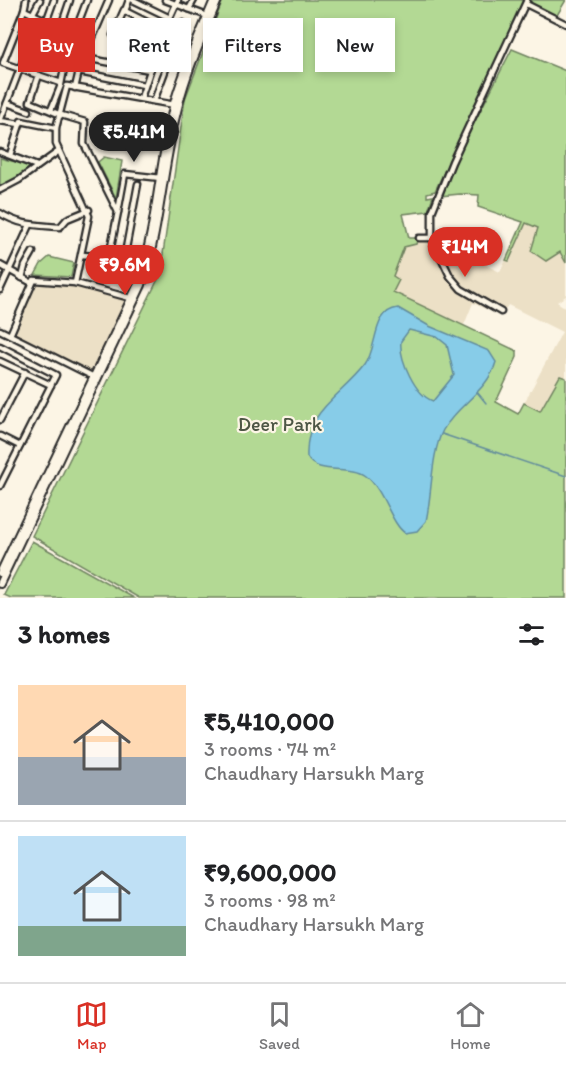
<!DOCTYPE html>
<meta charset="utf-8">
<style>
body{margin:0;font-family:Itim,sans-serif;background:#f6f6f6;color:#202124;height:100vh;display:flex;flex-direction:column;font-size:22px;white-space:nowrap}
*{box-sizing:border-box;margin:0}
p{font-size:20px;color:#757577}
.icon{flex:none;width:33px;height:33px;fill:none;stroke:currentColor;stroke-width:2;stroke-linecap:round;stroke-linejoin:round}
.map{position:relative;height:598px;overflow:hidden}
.sheet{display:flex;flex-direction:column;background:#fff;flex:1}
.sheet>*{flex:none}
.banner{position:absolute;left:18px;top:18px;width:531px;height:54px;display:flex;gap:12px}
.price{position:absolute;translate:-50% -51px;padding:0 14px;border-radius:21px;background:#d93025;color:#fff;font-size:20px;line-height:39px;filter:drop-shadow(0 2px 3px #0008)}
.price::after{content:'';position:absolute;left:50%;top:36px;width:18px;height:14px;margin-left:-9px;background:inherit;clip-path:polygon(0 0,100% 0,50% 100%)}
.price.selected{background:#222;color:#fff}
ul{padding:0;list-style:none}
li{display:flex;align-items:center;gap:18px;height:150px;padding:0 18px}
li+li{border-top:2px solid #e0e0e0}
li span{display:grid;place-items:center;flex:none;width:168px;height:120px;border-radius:0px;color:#555}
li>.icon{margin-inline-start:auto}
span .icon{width:72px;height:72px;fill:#fffc;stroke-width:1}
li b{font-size:26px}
h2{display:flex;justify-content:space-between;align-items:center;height:72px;padding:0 18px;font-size:26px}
.chip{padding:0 21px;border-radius:0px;background:#fff;box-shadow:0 3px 9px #0003;font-size:21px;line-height:54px}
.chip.selected{background:#d93025;color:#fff}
.menu{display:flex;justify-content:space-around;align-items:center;height:84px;border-top:2px solid #e0e0e0;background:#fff;font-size:16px;color:#757577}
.menu a{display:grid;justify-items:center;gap:3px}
.menu .selected{color:#d93025}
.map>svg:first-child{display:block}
.built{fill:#ece0c6}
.green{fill:#b3d994;stroke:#6f8260;stroke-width:1.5}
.water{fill:#87cce8;stroke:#628c9c;stroke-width:1.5;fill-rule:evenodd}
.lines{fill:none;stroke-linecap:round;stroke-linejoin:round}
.stream{stroke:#628c9c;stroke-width:1.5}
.minor-casing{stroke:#2b2b2b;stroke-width:9}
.tertiary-casing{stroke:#2b2b2b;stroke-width:10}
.minor{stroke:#fcf5e5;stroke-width:4.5}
.tertiary{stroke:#fcf5e5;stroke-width:6}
.labels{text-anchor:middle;stroke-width:4.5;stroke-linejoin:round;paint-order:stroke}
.park-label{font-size:20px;fill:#4d5645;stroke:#fcf5e5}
</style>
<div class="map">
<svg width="566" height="598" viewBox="0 0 566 598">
<rect width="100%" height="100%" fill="#fcf5e5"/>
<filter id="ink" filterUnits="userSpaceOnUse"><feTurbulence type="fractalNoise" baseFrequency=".0167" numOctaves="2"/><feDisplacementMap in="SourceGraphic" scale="12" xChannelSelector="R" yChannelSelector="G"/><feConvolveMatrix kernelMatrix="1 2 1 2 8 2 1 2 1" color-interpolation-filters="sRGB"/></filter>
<g filter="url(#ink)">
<g class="built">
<polygon points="526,223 538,228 560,251 566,263 566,296 557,302 566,308 566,378 560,376 540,411 524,403 562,332 508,305 501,316 473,303 464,325 393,292 393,276 404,247 416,244 418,238 432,238 448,267 457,243 473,248 469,257 500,272 506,260 509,261"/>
<polygon points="35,282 75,284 128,300 93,374 12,334"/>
</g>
<g class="green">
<polygon points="223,0 525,0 435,191 427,193 427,197 433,196 428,211 403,214 409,238 418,238 416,244 404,247 393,276 399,280 393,292 517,351 517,357 496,402 518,414 524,403 540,411 560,376 566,378 566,598 139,598 32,536 160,275 185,99"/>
<polygon points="532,0 566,0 556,17 530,3"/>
<polygon points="512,49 566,71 566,263 560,252 546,261 531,251 538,228 526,223 509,261 506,260 523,222 478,207 479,195 460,194 439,196 448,179 446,178"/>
<polygon points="104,157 122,161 116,198 98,162"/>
<polygon points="0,158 31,166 19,178 0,187"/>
<polygon points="49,257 74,263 71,277 35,275 41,264"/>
<polygon points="32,541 134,598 11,598 4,595"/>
</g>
<path class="water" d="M398,308L429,326L489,351L496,362C488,391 458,404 443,430C431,453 432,495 426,521L417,531L405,533C391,524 384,490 366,476C351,464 316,476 307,457C305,409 340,398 365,365C378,347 372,311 398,308ZM409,330L437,337L447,345L454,375L433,401C415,395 399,359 401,341Z"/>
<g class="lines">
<g class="stream">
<polyline points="477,392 486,403"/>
<polyline points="442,434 566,476"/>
</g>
<defs>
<g id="minor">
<polyline points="26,0 24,10 61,27"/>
<polyline points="129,0 125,11 165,31"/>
<polyline points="133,0 170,18"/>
<polyline points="165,0 210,17"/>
<polyline points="526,4 566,24"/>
<polyline points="189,9 194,0"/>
<polyline points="24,10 3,63 61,83"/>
<polyline points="32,15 40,0"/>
<polyline points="42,34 69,46"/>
<polyline points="113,35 124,10"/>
<polyline points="85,58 150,70"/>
<polyline points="65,61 80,67"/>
<polyline points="115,64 137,18"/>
<polyline points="48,65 70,0"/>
<polyline points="28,72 54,0"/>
<polyline points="79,72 144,85"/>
<polyline points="39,75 30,102 61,115 85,122 84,144 118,212 109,257 124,259 138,184"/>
<polyline points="61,84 68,50 87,0"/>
<polyline points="75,88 80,67 109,0"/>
<polyline points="141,98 162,35 178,0"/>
<polyline points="154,101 183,23"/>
<polyline points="7,103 29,111"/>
<polyline points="51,110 61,85"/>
<polyline points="0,121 39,19"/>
<polyline points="0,121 20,124"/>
<polyline points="0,152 37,166"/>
<polyline points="10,155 21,121 56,128"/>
<polyline points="0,190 19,180 59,151"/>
<polyline points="118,212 125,174 161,178"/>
<path d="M0,213C20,226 38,225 60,227L67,219L89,210"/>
<polyline points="419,238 432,238"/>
<polyline points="82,255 109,257"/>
<polyline points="0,265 32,283"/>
<polyline points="22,278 25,266 33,252"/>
<polyline points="0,290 30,225"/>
<polyline points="134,299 75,283 89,216 56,144 56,128 67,86 175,105"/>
<polyline points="501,312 461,289 450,276 432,238 432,212 452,162 527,0"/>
<polyline points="0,330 94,377"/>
<polyline points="10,335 34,280 75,283"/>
<polyline points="0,346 56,375 0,486"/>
<polyline points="0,361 51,385"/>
<polyline points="0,420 25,372"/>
<polyline points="0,436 20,446"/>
</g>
<g id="tertiary">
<path d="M0,573L138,284C157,225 159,162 174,103C184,67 200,34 214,0"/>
<path d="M0,584L142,285C161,226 163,163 179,104C188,68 204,34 218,0"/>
</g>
</defs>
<use href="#minor" class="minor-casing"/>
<use href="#tertiary" class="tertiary-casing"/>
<use href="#minor" class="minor"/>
<use href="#tertiary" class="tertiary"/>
</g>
</g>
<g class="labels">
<g class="park-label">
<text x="280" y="431">Deer Park</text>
</g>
</g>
</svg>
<b class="price selected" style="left:134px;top:163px">₹5.41M</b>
<b class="price" style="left:465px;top:278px">₹14M</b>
<b class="price" style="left:125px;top:296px">₹9.6M</b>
<div class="banner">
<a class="chip selected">Buy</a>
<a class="chip">Rent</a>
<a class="chip">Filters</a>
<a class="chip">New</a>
</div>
</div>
<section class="sheet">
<h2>3 homes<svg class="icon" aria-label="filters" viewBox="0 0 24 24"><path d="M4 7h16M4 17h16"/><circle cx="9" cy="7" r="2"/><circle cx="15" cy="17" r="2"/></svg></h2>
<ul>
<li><span style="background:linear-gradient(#ffd9b3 60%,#9aa5b1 0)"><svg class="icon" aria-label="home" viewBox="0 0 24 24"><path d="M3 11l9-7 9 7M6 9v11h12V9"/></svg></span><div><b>₹5,410,000</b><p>3 rooms · 74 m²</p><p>Chaudhary Harsukh Marg</p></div></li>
<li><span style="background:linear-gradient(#bfe0f5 75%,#7fa58c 0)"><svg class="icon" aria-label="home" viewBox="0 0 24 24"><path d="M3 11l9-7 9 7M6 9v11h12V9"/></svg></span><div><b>₹9,600,000</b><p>3 rooms · 98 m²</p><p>Chaudhary Harsukh Marg</p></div></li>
</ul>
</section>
<nav class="menu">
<a class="selected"><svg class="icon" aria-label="map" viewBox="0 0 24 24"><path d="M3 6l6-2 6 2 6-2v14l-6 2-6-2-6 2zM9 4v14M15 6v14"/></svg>Map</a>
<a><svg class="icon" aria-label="saved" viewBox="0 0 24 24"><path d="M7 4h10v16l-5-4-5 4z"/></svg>Saved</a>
<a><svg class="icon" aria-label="home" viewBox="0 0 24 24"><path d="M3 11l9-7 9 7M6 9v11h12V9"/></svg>Home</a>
</nav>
